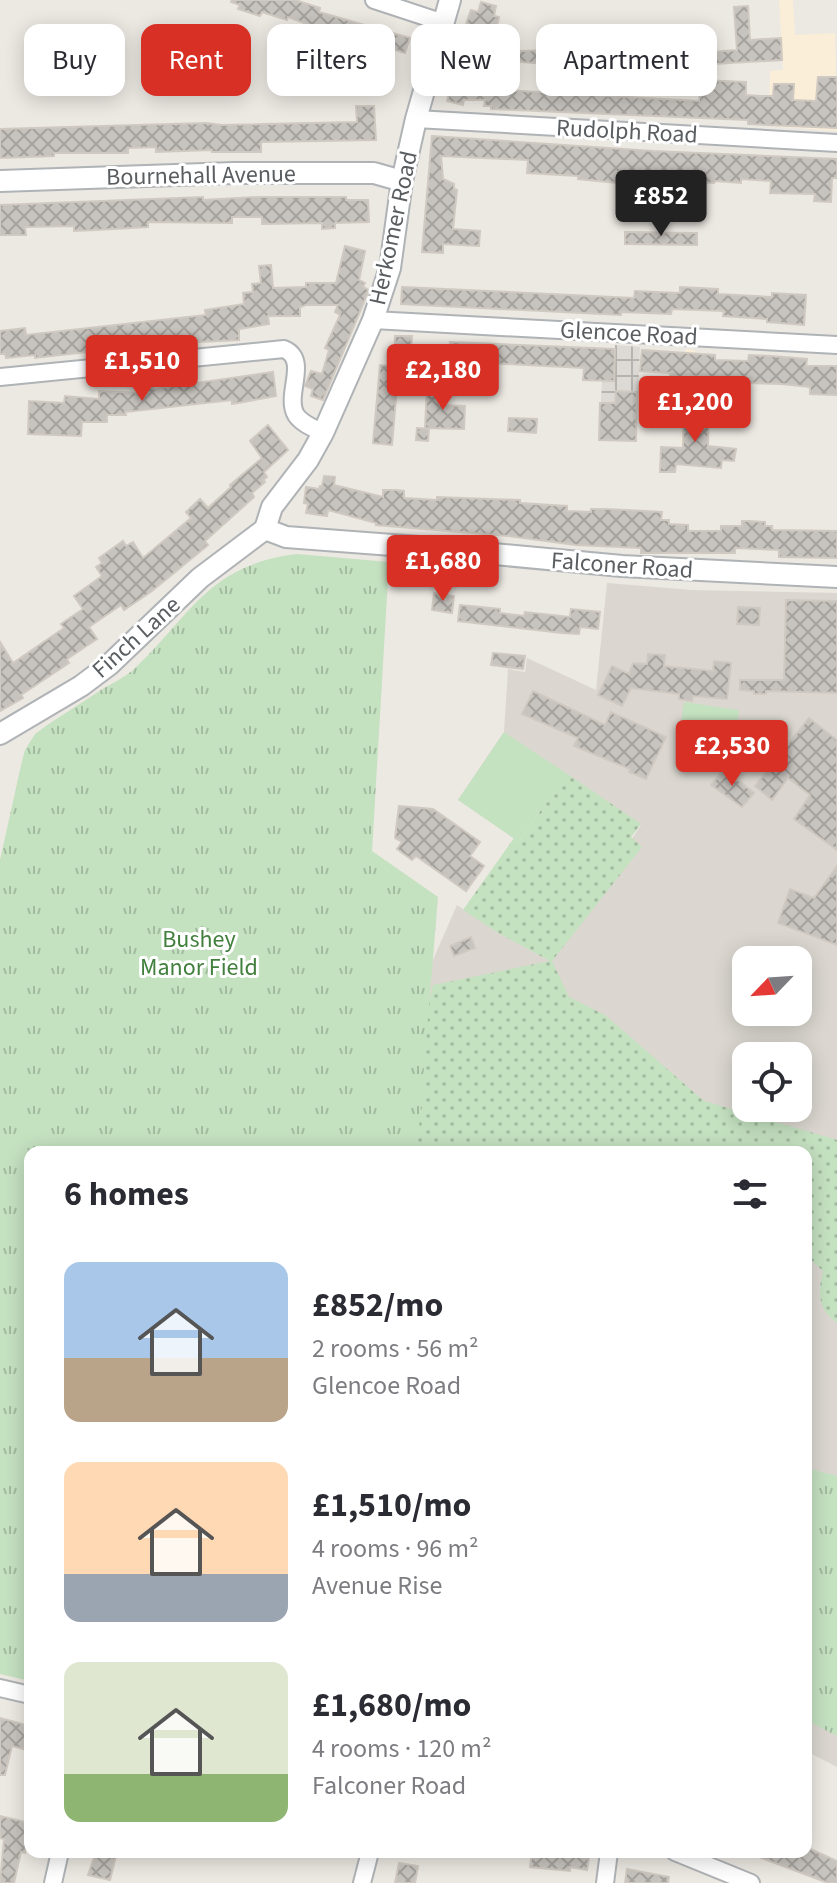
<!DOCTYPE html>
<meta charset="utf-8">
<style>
body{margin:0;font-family:"Source Sans 3",sans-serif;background:#f7f7f7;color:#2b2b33;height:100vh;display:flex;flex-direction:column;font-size:30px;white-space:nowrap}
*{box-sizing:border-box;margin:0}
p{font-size:26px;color:#7c7c81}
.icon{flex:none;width:44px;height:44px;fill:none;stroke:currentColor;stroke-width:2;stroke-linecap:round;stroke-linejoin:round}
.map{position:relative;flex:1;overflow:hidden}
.sheet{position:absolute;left:24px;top:1146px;width:788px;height:712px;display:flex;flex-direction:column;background:#fff;border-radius:16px;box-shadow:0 4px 20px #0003}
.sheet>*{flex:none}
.hud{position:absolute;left:24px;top:24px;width:790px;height:72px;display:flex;gap:16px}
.needle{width:52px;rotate:245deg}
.controls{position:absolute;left:732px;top:946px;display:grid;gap:16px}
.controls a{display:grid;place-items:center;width:80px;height:80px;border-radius:16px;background:#fff;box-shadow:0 4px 20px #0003;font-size:40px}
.price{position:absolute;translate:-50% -68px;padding:0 18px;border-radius:8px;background:#d93025;color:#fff;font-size:26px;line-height:52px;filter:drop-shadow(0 2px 4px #0008)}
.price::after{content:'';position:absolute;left:50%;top:48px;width:24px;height:18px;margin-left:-12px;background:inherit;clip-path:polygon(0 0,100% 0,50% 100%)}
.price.current{background:#222;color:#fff}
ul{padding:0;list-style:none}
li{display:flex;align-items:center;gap:24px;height:200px;padding:0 40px}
li span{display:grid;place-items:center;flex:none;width:224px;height:160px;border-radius:16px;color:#555}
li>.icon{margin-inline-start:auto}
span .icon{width:96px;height:96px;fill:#fffc;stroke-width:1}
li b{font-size:34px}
h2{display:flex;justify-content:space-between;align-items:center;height:96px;padding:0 40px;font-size:34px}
.tag{padding:0 28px;border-radius:16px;background:#fff;box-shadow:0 4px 20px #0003;font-size:28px;line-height:72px}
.tag.current{background:#d93025;color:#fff}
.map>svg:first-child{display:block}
.commercial{fill:#faeed8}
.industrial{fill:url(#industrial-grid)}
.education{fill:#dbd7d0;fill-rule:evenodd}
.grass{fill:url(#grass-dots)}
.park{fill:url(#park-tufts)}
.pitch{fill:#c4e1c0}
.building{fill:url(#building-cross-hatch);stroke:#d0c9c1;stroke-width:2}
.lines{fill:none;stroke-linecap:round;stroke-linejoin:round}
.minor-casing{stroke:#afb3b6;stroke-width:20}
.tertiary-casing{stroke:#afb3b6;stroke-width:24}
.minor{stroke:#fff;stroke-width:16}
.tertiary{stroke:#fff;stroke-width:20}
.labels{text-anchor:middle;stroke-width:6;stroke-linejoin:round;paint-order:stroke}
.street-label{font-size:24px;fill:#5a5e61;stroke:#fff}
.park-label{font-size:24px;fill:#417f3c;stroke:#fff}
</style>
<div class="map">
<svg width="837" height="1883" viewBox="0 0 837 1883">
<defs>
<pattern id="industrial-grid" width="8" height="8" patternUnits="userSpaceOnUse" patternTransform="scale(2)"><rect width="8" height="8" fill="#dddad6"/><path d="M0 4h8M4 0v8" fill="none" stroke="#b6b4b1"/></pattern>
<pattern id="grass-dots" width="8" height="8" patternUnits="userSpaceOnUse" patternTransform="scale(2)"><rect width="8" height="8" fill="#c4e1c0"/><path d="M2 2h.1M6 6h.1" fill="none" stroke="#a2ba9f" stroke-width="1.8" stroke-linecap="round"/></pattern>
<pattern id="park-tufts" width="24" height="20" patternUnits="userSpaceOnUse" patternTransform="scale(2)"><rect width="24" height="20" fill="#c4e1c0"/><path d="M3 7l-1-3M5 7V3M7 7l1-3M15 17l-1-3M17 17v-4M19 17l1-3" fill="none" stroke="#a2ba9f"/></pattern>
<pattern id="building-cross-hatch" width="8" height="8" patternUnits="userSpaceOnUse" patternTransform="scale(2)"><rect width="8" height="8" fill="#c7c3be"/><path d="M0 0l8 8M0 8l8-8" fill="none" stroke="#a5a29e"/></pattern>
</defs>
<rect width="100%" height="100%" fill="#ece8e2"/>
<g class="commercial">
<polygon points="779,0 793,0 795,35 835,33 837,131 769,126 770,71 783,70"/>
<polygon points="686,349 695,350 693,387 712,389 709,446 681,444"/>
</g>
<polygon class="industrial" points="615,345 640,347 636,441 599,440 602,380 614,380"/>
<path class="education" d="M607,583L691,590L837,593V1767L806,1751V1152L379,1083L457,905L500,934L551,961L641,825L458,800L504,732L508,669L525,672L527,658L596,690ZM746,960H798V1012H746ZM746,1056H798V1108H746Z"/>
<path class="grass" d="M566,773L641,824L631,837L642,847L552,961L569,997L605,1015L704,1101L837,1140V1323C817,1309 818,1292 823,1271L812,1261L806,1259V1152H403L401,1132L433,985L550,961L500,934L463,910L514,838L519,842Z"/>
<g class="park">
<path d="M297,554L389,562L372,851L438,897L417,1152H30V1681L0,1674V860L22,761L25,750L35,734C56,718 79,705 101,690C111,684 123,678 132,671C191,616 207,565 297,554Z"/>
<polygon points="806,1468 837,1476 837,1736 806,1720"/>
</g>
<g class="pitch">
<polygon points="684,702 739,710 734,744 679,737"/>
<polygon points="504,732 566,773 519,842 458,800"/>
</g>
<g class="building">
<polygon points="232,0 295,0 320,8 319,12 410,38 405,53 385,47 378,68 361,63 362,59 336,51 341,37 288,17 287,20 262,12 260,16 238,9 240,5 231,2"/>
<polygon points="481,2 496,6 494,16 499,17 496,31 517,35 514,47 487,42 477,81 504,81 503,90 699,101 701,80 746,82 746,95 760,96 773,96 774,84 794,84 793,100 816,101 818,77 837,77 837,128 748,124 748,120 491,109 491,106 484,106 485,100 464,100 463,105 447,101 467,21 471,10 478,12"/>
<polygon points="748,6 750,40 781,38 782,60 714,64 713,52 737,50 734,7"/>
<polygon points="630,31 631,69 618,70 614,32"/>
<polygon points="177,35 195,40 192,52 174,47"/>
<polygon points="226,39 242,44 238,57 222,52"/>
<polygon points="561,40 562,58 550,59 549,41"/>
<polygon points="547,50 547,64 497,60 498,52"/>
<polygon points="356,106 374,106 376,140 261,142 261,152 212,152 212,150 156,152 156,147 128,148 128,153 54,153 54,156 0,158 0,129 206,123 222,125 357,122"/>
<polygon points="432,136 653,151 837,159 837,178 832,178 831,202 814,201 815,194 770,193 771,181 741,179 741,183 715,181 714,183 697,182 698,177 650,174 649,191 625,190 617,190 618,183 578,179 578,176 527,173 528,160 441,156 443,179 454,184 454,189 457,190 453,229 480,231 479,246 443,244 443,253 422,252"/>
<polygon points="203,197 203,200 257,197 346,197 346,200 368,200 369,222 335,223 335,228 322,229 322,223 262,224 262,217 232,217 232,223 148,222 148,227 96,230 74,231 74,226 25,227 26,235 0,235 0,205"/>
<polygon points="625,232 697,233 697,245 625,244"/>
<polygon points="345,246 365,251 359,280 365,283 363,287 369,290 323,400 311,396 313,389 305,386 311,371 322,374 329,350 325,348 340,315 335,312 338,305 306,305 300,307 300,316 268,316 269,324 239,329 239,340 159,344 35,358 35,355 6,358 5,354 0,354 0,331 25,328 26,335 206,315 205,310 244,304 243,293 253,292 252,284 261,283 259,266 271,265 273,288 306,287 306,283 336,283"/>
<polygon points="402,287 634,298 635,291 680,293 680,287 718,289 718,294 772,297 772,293 806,295 804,325 767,322 767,319 723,316 724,311 672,309 671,314 621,312 621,315 401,304"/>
<polygon points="395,336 412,336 410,362 413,362 412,376 398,376 392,445 373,443 380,365 391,366 391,361 394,361"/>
<polygon points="450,342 615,349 614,381 583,380 584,368 449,361 437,363 438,349 450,350"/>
<polygon points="642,350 715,355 715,360 748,361 749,355 771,356 807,359 806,366 837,366 837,395 810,394 810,387 782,384 744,383 743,391 705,390 706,377 683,376 683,379 670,379 670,373 640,371"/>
<polygon points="273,372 276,396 232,404 232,400 125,412 126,415 107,415 107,422 82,422 81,436 28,434 29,401 64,403 65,396 99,399 99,391 142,393 141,387 152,386 154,389"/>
<polygon points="442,387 446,405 465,406 464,429 425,428 427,388"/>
<polygon points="616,391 637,392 636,441 599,440 600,403 615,403"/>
<polygon points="684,405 709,406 708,446 736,449 734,461 722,460 721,468 676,464 675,472 660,472 661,447 683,448"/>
<polygon points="509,418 537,419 536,433 508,431"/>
<polygon points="268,425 288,450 264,472 267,477 263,480 265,482 252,493 254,497 205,541 208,545 152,591 124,610 121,605 89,627 97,639 67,659 69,663 21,695 23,698 0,711 0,642 13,663 64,628 61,624 83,609 74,596 102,576 96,567 102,563 99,558 123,541 126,546 133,542 143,558 191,518 186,512 200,499 208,508 231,487 230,485 262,458 250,441"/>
<polygon points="417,428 429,429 428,441 416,440"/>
<polygon points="324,476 335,477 334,485 383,497 383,490 395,490 404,491 404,498 437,500 437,497 520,500 520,503 567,506 567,511 591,512 591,509 606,509 662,512 661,520 669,520 669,524 688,525 688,531 721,531 721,526 742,526 742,521 749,521 765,522 765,526 772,526 772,530 837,531 837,558 779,557 779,550 735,548 735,553 641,553 641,548 576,545 508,536 376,525 376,523 328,510 327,516 306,513 308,504 304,503 306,487 319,489 320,486 322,486"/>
<polygon points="434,593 454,596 452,613 432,610"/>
<polygon points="786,600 837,601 837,693 766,691 766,694 754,694 754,691 740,690 740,680 784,680"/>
<polygon points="460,605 500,609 500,613 524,616 525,612 570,617 571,609 600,612 598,629 580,627 579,634 562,633 458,621"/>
<polygon points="738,607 760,608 759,625 737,624"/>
<polygon points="493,653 525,656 523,669 491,665"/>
<polygon points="648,654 665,655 664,666 713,671 714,661 731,663 727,699 693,696 692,701 679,699 679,694 631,688 622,706 598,695 612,666 629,674 633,663 647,664"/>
<polygon points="533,691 605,725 611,712 666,737 646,779 629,772 630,769 574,746 578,738 522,714"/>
<polygon points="809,718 837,740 837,850 794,819 810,795 788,778 772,800 755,786"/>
<polygon points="724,769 754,793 742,807 711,785"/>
<polygon points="399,806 433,809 480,842 470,856 484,866 466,891 416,856 412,860 397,849 402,842 395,838"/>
<polygon points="837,866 837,945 778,923 790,889 814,898"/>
<polygon points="471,937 475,948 454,956 450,946"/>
<polygon points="0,1718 30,1726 30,1751 12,1746 5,1775 0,1775"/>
<polygon points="0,1816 30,1823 25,1853 21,1852 14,1883 0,1883 4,1839 0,1838"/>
<polygon points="806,1847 837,1861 837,1883 828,1883 751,1854 806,1852"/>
<polygon points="96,1852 117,1852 110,1880 88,1875"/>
<polygon points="532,1852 590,1852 587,1870 570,1867 570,1871 530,1867"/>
<polygon points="399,1863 418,1866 415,1883 395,1883"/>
<polygon points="627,1869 669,1877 668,1883 625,1883"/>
</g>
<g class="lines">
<defs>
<g id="minor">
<polyline points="374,0 444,23"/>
<polyline points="416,119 837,143"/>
<polyline points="373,320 837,345"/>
<path d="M0,377L284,349C310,360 284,395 296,415C302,424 314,428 323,433"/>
<polyline points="0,1688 30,1695"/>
<polyline points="675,1852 751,1883"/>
<polyline points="53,1883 60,1852"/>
<polyline points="362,1883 370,1852"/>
<polyline points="605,1883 609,1852"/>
</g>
<g id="tertiary">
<polyline points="0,181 234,173 374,173 402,181"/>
<polyline points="265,529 286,537 419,547 622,566 837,577"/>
<polyline points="265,529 272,507 308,460 323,433 373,320 390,268 402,181 416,119 450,0"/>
<polyline points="0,734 81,686 109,665 200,578 265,529"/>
</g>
</defs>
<use href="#minor" class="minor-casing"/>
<use href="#tertiary" class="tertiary-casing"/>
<use href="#minor" class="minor"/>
<use href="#tertiary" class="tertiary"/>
</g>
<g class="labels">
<g class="street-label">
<text transform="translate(627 131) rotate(3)" y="8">Rudolph Road</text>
<text transform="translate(201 175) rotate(-1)" y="8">Bournehall Avenue</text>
<text transform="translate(393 228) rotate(-78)" y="8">Herkomer Road</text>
<text transform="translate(629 333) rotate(3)" y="8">Glencoe Road</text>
<text transform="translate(622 565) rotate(4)" y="8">Falconer Road</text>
<text transform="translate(136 637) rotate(-42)" y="8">Finch Lane</text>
</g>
<g class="park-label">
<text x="199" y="947">Bushey<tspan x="199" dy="28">Manor Field</tspan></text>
</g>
</g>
</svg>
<div class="controls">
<a><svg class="needle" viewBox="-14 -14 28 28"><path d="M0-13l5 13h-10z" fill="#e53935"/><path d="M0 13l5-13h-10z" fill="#7c7c81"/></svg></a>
<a><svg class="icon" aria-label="locate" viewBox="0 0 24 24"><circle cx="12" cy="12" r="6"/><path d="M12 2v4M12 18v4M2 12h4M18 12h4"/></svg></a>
</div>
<b class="price current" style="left:661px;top:238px">£852</b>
<b class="price" style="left:142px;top:403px">£1,510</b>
<b class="price" style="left:443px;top:412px">£2,180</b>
<b class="price" style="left:695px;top:444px">£1,200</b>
<b class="price" style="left:443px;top:603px">£1,680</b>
<b class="price" style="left:732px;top:788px">£2,530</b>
<div class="hud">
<a class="tag">Buy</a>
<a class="tag current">Rent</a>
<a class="tag">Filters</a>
<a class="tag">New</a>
<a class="tag">Apartment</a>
</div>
<section class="sheet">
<h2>6 homes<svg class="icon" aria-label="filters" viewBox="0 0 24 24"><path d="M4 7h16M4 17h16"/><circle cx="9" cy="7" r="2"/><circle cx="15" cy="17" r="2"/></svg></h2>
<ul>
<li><span style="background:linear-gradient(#a9c7e8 60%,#b9a48a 0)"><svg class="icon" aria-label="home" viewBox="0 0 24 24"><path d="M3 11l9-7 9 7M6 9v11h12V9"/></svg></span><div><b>£852/mo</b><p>2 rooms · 56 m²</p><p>Glencoe Road</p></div></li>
<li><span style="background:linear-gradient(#ffd9b3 70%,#9aa5b1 0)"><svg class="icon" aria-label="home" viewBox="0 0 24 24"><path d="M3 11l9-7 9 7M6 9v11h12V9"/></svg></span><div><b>£1,510/mo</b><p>4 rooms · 96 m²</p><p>Avenue Rise</p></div></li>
<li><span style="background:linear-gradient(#dfe7d0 70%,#8fb573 0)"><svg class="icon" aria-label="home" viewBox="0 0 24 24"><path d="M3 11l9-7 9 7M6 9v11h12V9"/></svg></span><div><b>£1,680/mo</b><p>4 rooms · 120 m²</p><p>Falconer Road</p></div></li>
</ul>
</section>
</div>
